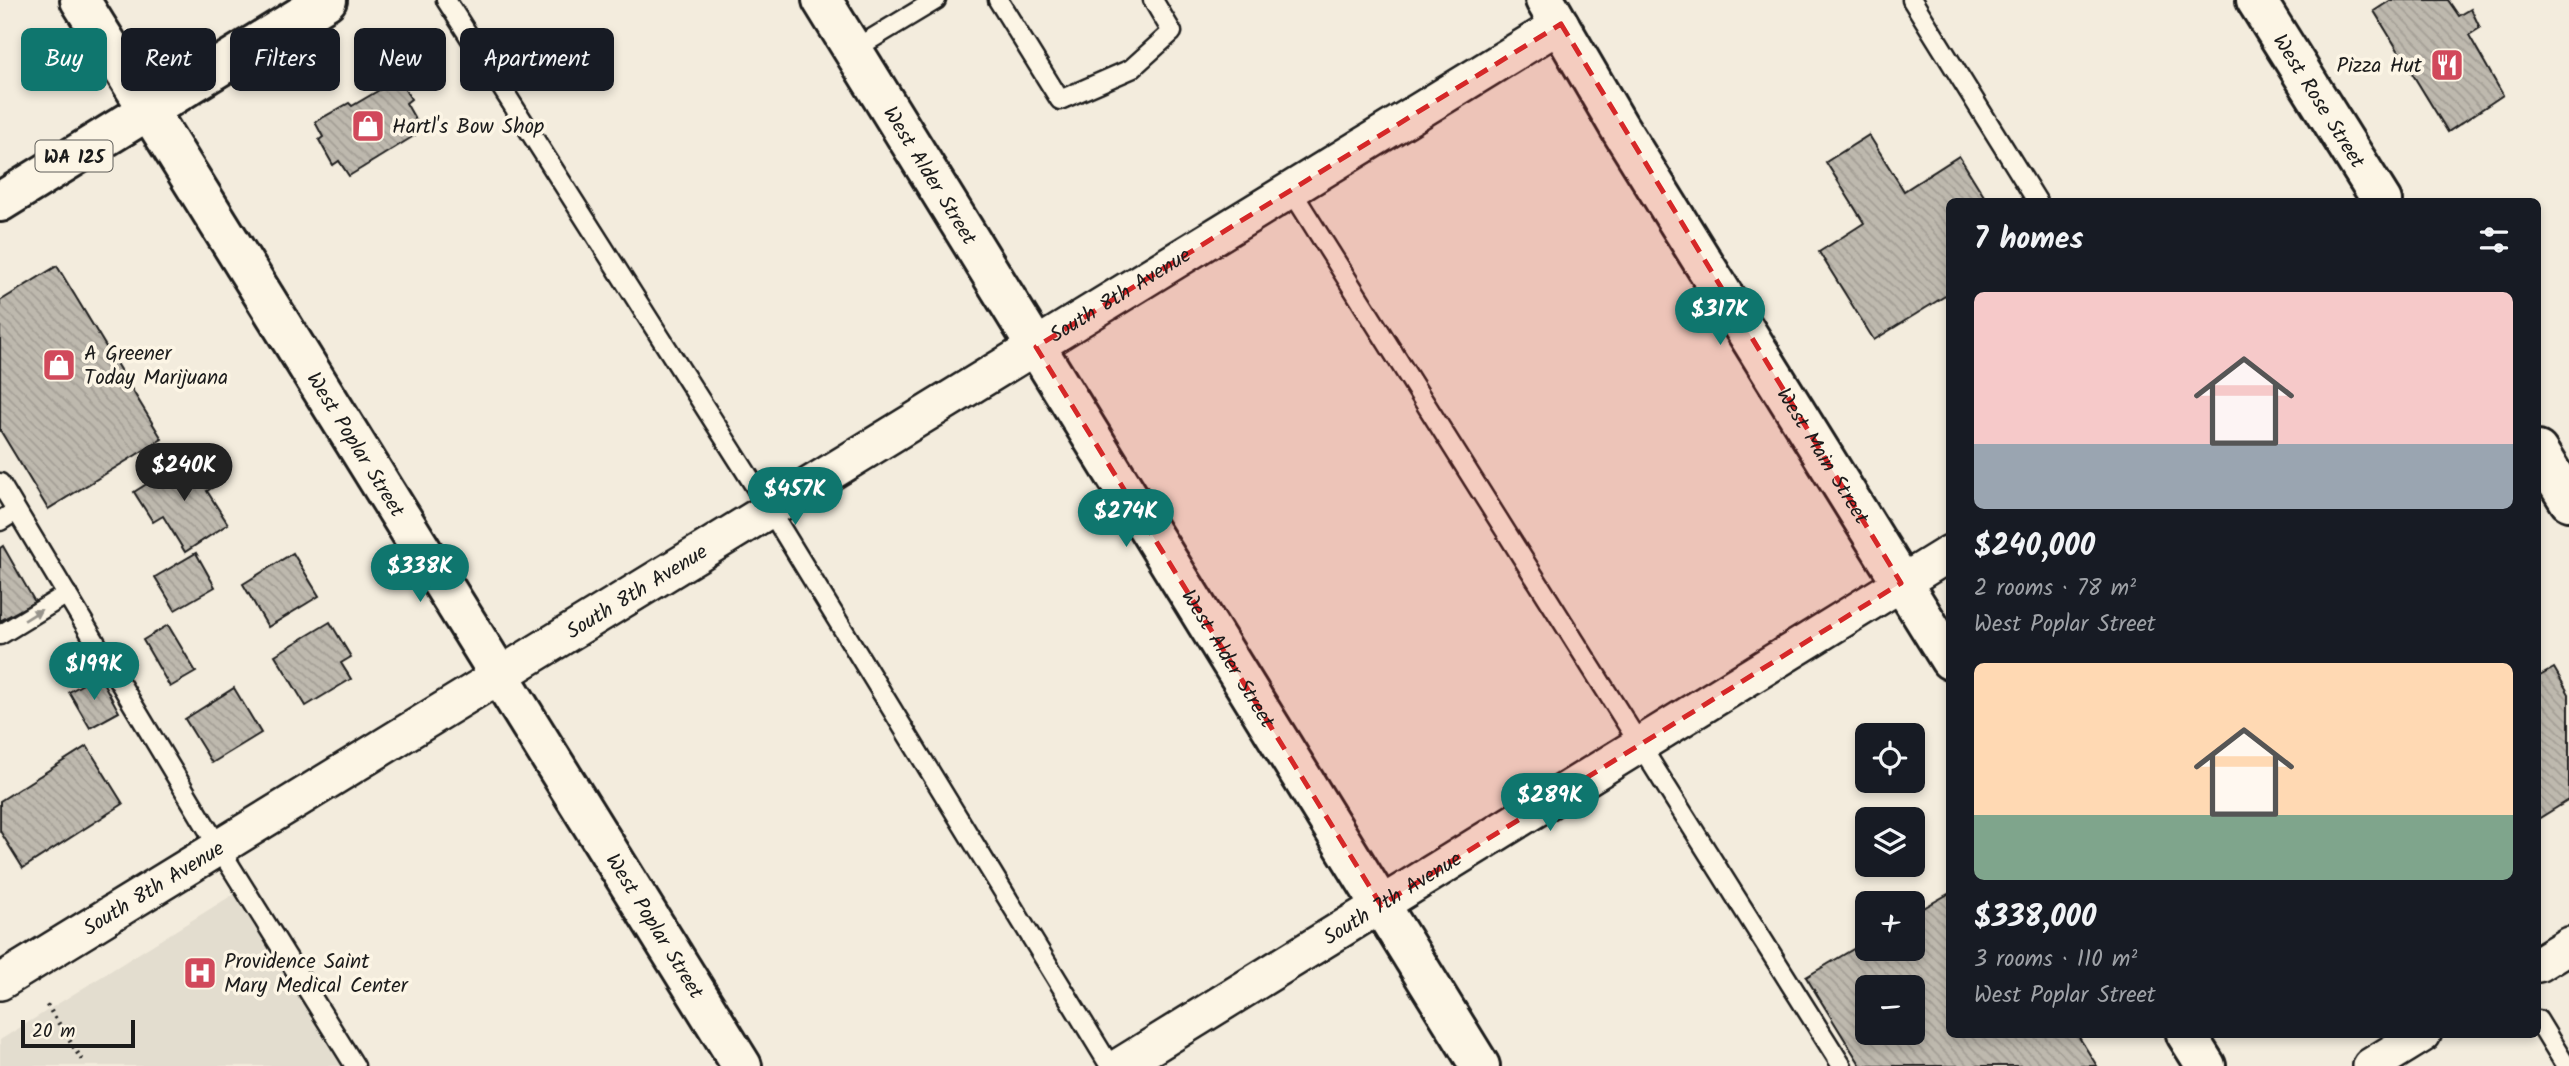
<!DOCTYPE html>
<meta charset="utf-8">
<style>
body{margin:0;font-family:Kalam,sans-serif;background:#242831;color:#f1f3f6;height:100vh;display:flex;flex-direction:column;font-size:26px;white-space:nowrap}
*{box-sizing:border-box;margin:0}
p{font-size:23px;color:#9ea1a6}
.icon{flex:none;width:38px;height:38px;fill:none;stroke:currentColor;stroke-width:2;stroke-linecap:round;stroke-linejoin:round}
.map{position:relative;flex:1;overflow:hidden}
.details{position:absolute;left:1946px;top:198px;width:595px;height:840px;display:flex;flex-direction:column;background:#171b24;border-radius:10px;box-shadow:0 4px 10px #0003}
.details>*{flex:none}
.hud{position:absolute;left:21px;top:28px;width:665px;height:63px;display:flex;gap:14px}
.controls{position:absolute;left:1855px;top:723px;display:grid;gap:14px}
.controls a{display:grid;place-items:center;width:70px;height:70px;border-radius:10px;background:#171b24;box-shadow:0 4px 10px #0003;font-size:35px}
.scale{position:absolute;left:21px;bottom:18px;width:114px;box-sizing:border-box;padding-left:7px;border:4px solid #1c1c1c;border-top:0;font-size:19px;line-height:24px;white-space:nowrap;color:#1c1c1c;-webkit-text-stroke:5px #fcf5e5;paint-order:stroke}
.price{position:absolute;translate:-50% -60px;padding:0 16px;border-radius:24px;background:#0f766e;color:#fff;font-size:23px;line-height:46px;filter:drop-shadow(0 2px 4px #0008)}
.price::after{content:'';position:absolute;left:50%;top:42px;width:21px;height:16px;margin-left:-10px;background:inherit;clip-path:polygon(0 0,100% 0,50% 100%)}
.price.selected{background:#222;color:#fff}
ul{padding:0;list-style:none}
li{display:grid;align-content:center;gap:14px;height:371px;padding:0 28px}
li span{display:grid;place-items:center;height:217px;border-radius:10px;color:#555}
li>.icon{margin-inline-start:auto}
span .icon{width:126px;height:126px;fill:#fffc;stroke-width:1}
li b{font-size:30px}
h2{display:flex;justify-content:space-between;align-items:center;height:84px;padding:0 28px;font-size:30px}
.pill{padding:0 24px;border-radius:10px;background:#171b24;box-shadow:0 4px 10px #0003;font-size:24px;line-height:63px}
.pill.selected{background:#0f766e;color:#fff}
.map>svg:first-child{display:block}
.built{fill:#e3ddcf}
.building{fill:url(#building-back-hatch);stroke:#1c1c1c;stroke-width:2;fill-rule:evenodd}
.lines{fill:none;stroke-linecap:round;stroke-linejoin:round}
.lane-casing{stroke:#1c1c1c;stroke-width:23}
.street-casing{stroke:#1c1c1c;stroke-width:40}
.secondary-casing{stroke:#1c1c1c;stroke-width:44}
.primary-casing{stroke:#1c1c1c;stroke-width:44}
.path{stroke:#1c1c1c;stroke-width:4.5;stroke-dasharray:2 5;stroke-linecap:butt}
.lane{stroke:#fcf5e5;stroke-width:18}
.street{stroke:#fcf5e5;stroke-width:35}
.secondary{stroke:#fcf5e5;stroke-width:38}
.primary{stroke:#fcf5e5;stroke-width:38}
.oneway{fill:#97938b}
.marked{fill:#d62828;fill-opacity:0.2;stroke:#d62828;stroke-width:5;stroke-dasharray:14 9;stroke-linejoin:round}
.labels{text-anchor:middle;stroke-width:7;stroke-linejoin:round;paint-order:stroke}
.shield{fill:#fcf5e5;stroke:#5f5d58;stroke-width:2}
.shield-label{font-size:19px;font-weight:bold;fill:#1c1c1c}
.poi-label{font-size:21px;fill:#1c1c1c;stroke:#fcf5e5;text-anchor:start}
.street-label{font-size:21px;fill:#1c1c1c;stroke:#fcf5e5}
</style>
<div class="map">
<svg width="2569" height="1066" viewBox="0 0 2569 1066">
<defs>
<pattern id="building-back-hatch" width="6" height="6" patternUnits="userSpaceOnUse" patternTransform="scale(1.75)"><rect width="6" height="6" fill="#beb9ae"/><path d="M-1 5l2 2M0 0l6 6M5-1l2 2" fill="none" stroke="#a39e95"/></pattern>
</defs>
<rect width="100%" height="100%" fill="#f3ecdd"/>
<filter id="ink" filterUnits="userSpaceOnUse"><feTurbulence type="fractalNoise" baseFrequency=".0143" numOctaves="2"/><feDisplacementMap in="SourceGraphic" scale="14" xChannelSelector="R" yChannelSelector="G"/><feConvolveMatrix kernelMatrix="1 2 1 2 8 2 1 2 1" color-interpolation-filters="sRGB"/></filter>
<g filter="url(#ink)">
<polygon class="built" points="242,889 348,1066 0,1066 0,1040"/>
<g class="building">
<polygon points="2391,0 2448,0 2459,16 2471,9 2480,28 2469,35 2503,95 2448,132 2374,11"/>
<polygon points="398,79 411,99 406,103 422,131 349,176 339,161 333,165 319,140 323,137 315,122 349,103 352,106"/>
<polygon points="1869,135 1904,191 1959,156 1987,201 1950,201 1950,293 1874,340 1819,252 1864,223 1826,162"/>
<polygon points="57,266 162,439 48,509 0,430 0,301"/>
<polygon points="194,454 215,486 207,491 228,524 185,552 163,516 153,522 134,492"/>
<polygon points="3,546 35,602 0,621 0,548"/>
<polygon points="196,553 215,587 175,610 155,577"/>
<polygon points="293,553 319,596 268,627 243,584"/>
<polygon points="330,622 351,657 341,663 351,679 306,706 275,655"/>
<polygon points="168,625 196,672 170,687 143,640"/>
<polygon points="2554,668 2569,694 2569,800 2538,819 2538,677"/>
<polygon points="99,675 119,712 90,728 69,692"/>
<polygon points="234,688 261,733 212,763 185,719"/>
<polygon points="87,746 123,804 23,868 0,831 0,801"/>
<path d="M1950,893V1034H2077L2097,1066H1861L1806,977L1867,941V948H1913V914ZM1867,987H1913V1032H1867Z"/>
</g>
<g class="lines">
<defs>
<g id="lane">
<polyline points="446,0 770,510 1110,1066"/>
<polyline points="998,0 1060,100 1131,69 1172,32 1153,0"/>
<polyline points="1912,0 2037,201"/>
<polyline points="853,50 936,0"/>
<polyline points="1291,190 1842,1066"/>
<polyline points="0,483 219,848 355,1066"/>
<polyline points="0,521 16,511"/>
<polyline points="0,635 67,594"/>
<polyline points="2538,1020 2566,1066"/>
</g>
<g id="street">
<polyline points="2538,964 2569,945"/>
<path id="s1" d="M0,982L1561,24"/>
<path id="s2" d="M1120,1066L1950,553"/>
<polyline points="2371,1066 2423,1034"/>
</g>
<g id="secondary">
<path id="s3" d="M80,0L742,1066"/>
<path id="s4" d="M822,0L1480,1066"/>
<path id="s5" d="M1545,0L1619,127L1950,660"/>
<polyline points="2186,1034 2206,1066"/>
</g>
<g id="primary">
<path id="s6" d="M2256,0L2382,201"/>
<polyline points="0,202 327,0"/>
<polyline points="2538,451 2569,501"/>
</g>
</defs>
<use href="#lane" class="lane-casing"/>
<use href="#street" class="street-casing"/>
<use href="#secondary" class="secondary-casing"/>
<use href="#primary" class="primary-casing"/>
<polyline class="path" points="47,1005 82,1060"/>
<use href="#lane" class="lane"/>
<use href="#street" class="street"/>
<use href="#secondary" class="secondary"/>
<use href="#primary" class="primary"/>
</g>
<defs><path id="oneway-solid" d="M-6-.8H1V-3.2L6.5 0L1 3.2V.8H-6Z" transform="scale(1.75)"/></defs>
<use class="oneway" href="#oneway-solid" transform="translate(33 615) rotate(-32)"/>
</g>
<path class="marked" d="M1561,24L1901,583L1381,905L1036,347Z"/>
<defs>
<symbol id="restaurant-square" viewBox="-11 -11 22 22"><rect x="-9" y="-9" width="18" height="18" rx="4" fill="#d1495b" stroke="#fcf5e5"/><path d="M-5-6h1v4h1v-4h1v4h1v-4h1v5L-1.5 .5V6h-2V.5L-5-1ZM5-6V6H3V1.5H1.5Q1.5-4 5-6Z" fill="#fff"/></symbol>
<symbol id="shop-square" viewBox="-11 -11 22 22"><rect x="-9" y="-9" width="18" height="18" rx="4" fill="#d1495b" stroke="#fcf5e5"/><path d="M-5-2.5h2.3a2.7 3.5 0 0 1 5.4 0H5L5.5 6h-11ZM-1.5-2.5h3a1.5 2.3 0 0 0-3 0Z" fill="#fff"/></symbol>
<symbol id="hospital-square" viewBox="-11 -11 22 22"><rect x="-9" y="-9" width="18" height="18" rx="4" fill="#d1495b" stroke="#fcf5e5"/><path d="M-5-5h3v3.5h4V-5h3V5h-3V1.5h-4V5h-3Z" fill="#fff"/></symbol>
</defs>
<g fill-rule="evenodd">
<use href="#restaurant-square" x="2428" y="46" width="38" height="38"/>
<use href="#shop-square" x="349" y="107" width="38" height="38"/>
<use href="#shop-square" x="40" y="346" width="38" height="38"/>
<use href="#hospital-square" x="181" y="954" width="38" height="38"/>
</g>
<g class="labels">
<rect class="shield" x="35.5" y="140.5" width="77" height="31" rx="5"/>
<g class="shield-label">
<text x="74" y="163">WA 125</text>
</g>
<g class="poi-label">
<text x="2422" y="72" text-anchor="end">Pizza Hut</text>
<text x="392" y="133">Hartl's Bow Shop</text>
<text x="84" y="360">A Greener<tspan x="84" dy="24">Today Marijuana</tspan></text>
<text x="224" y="968">Providence Saint<tspan x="224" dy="24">Mary Medical Center</tspan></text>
</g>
<g class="street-label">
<text dy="7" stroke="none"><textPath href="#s6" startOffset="119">West Rose Street</textPath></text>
<text dy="7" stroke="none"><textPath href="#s4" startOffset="206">West Alder Street</textPath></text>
<text dy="7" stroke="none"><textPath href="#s1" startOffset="1314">South 8th Avenue</textPath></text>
<text dy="7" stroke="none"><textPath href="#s3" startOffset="523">West Poplar Street</textPath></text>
<text dy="7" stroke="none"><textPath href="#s5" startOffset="534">West Main Street</textPath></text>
<text dy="7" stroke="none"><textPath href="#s1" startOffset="747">South 8th Avenue</textPath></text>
<text dy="7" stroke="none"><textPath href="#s4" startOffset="774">West Alder Street</textPath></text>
<text dy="7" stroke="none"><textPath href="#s1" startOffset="180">South 8th Avenue</textPath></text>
<text dy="7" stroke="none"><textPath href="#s2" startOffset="320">South 7th Avenue</textPath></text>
<text dy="7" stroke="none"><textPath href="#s3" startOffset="1090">West Poplar Street</textPath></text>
</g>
</g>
</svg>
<div class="controls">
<a><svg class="icon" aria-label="locate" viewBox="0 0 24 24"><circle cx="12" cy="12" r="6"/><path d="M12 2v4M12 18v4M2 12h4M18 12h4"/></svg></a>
<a><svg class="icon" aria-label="layers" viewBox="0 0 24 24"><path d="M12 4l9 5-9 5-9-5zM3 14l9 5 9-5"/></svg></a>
<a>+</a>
<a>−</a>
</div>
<div class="scale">20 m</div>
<b class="price" style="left:1720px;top:347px">$317K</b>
<b class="price selected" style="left:184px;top:503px">$240K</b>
<b class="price" style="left:795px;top:527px">$457K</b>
<b class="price" style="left:1126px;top:549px">$274K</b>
<b class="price" style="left:420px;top:604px">$338K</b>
<b class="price" style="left:94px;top:702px">$199K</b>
<b class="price" style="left:1550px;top:833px">$289K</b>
<div class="hud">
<a class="pill selected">Buy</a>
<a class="pill">Rent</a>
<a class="pill">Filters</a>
<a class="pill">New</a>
<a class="pill">Apartment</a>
</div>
<section class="details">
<h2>7 homes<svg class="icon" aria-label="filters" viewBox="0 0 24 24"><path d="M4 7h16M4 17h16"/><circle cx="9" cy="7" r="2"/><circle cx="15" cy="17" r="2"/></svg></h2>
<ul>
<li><span style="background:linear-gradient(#f6c9c9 70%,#9aa5b1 0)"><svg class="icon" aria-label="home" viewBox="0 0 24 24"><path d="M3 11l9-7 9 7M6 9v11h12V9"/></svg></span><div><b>$240,000</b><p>2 rooms · 78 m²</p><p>West Poplar Street</p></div></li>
<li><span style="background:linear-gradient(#ffd9b3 70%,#7fa58c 0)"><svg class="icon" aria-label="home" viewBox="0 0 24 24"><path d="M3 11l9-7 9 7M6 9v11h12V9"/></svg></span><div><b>$338,000</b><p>3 rooms · 110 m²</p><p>West Poplar Street</p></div></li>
</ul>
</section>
</div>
